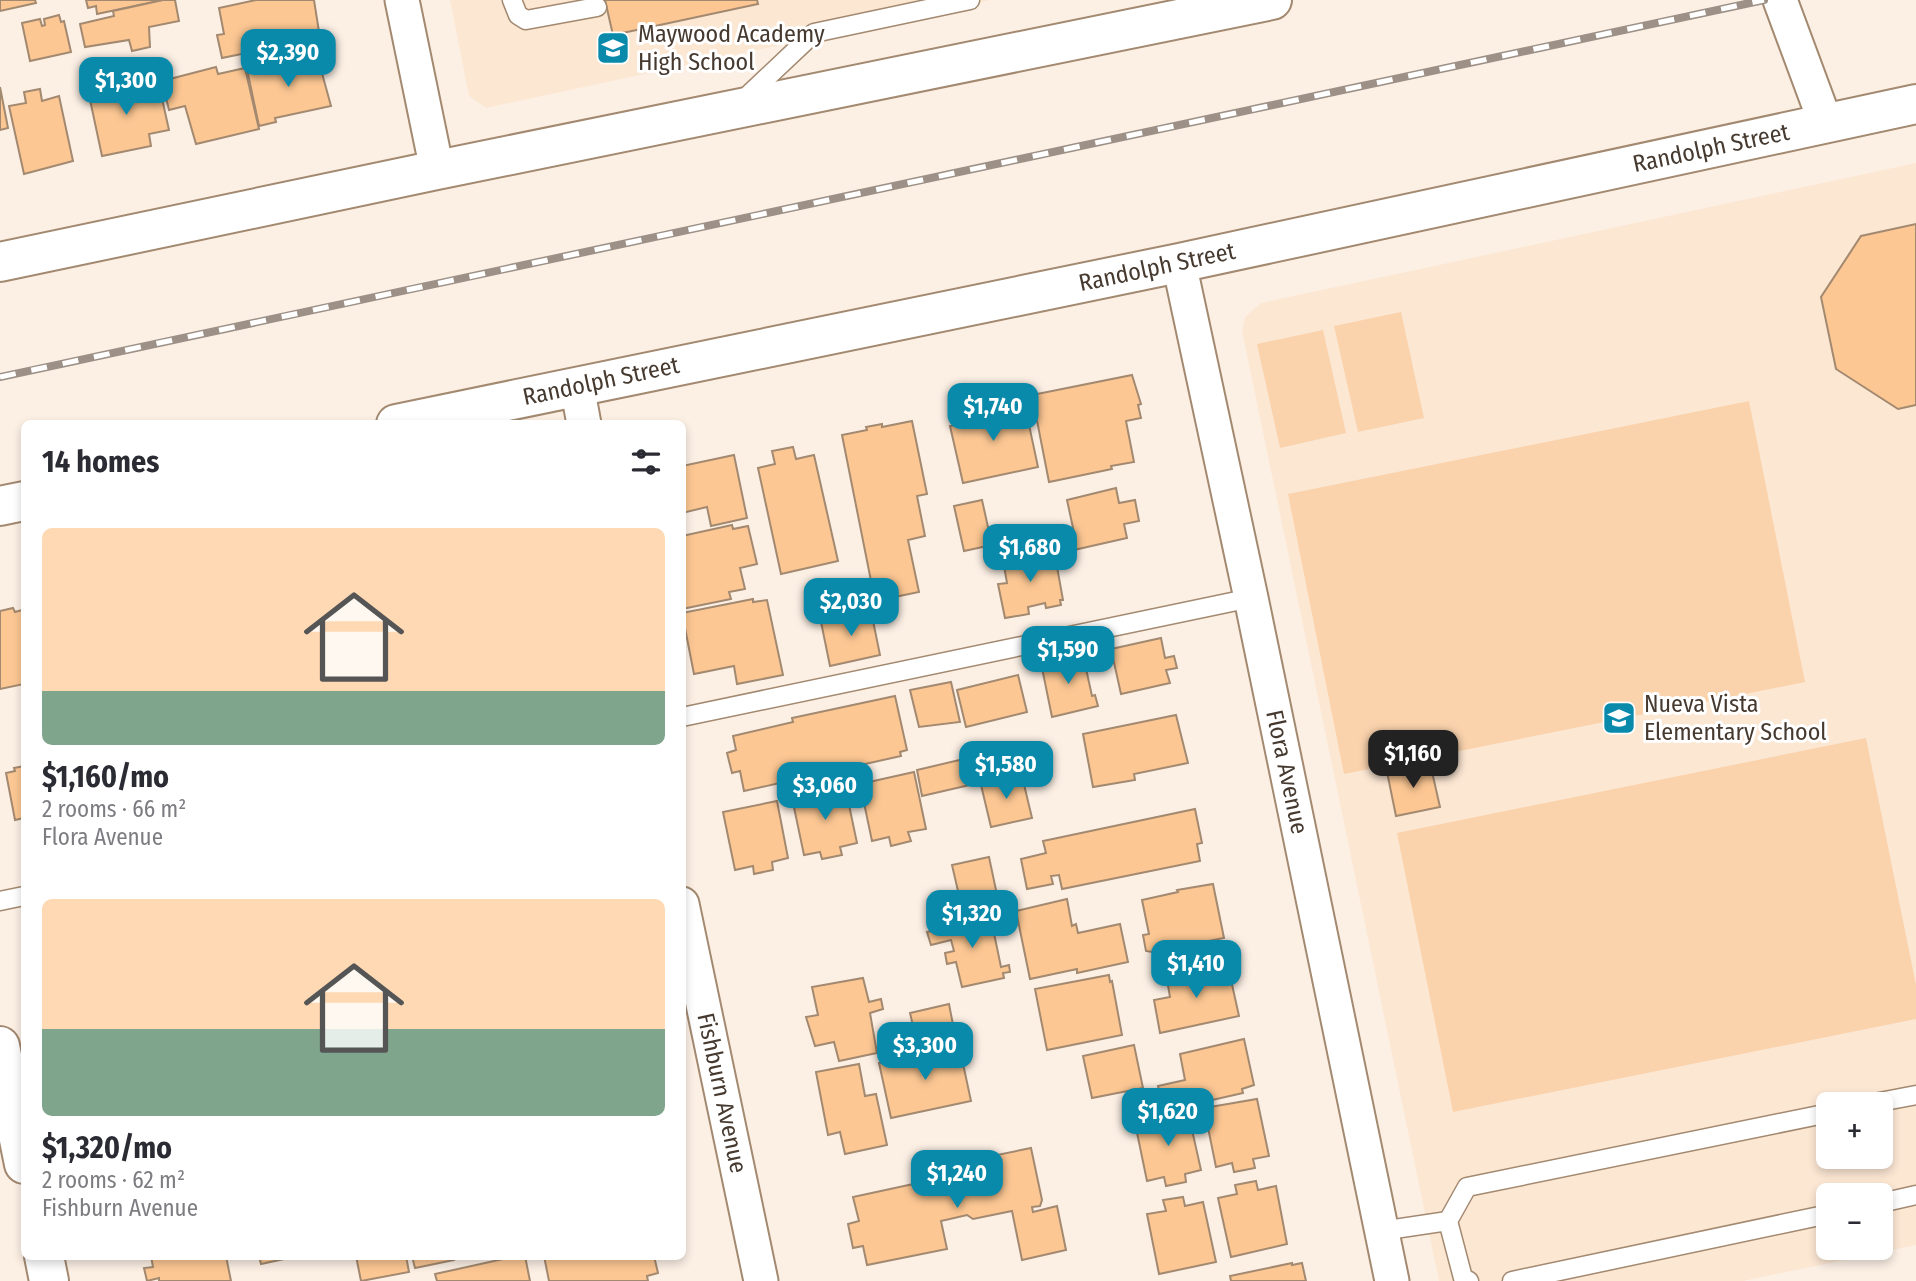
<!DOCTYPE html>
<meta charset="utf-8">
<style>
body{margin:0;font-family:"Fira Sans Condensed",sans-serif;background:#f7f7f7;color:#2b2b33;height:100vh;display:flex;flex-direction:column;font-size:26px;white-space:nowrap}
*{box-sizing:border-box;margin:0}
p{font-size:23px;color:#7c7c81}
.icon{flex:none;width:38px;height:38px;fill:none;stroke:currentColor;stroke-width:2;stroke-linecap:round;stroke-linejoin:round}
.map{position:relative;flex:1;overflow:hidden}
.side{position:absolute;left:21px;top:420px;width:665px;height:840px;display:flex;flex-direction:column;background:#fff;border-radius:10px;box-shadow:0 4px 10px #0003}
.side>*{flex:none}
.tools{position:absolute;left:1816px;top:1092px;display:grid;gap:14px}
.tools a{display:grid;place-items:center;width:77px;height:77px;border-radius:10px;background:#fff;box-shadow:0 4px 10px #0003;font-size:35px}
.price{position:absolute;translate:-50% -60px;padding:0 16px;border-radius:14px;background:#098aab;color:#fff;font-size:23px;line-height:46px;filter:drop-shadow(0 2px 4px #0008)}
.price::after{content:'';position:absolute;left:50%;top:42px;width:21px;height:16px;margin-left:-10px;background:inherit;clip-path:polygon(0 0,100% 0,50% 100%)}
.price.on{background:#222;color:#fff}
ul{padding:0;list-style:none}
li{display:grid;align-content:center;gap:14px;height:371px;padding:0 21px}
li span{display:grid;place-items:center;height:217px;border-radius:10px;color:#555}
li>.icon{margin-inline-start:auto}
span .icon{width:126px;height:126px;fill:#fffc;stroke-width:1}
li b{font-size:30px}
h2{display:flex;justify-content:space-between;align-items:center;height:84px;padding:0 21px;font-size:30px}
.map>svg:first-child{display:block}
.built{fill:#fce7d3;fill-rule:evenodd}
.grass{fill:#fad3ad}
.building{fill:#fcc793;stroke:#a38970;stroke-width:2}
.lines{fill:none;stroke-linecap:round;stroke-linejoin:round}
.service-casing{stroke:#a38970;stroke-width:21}
.minor-casing{stroke:#a38970;stroke-width:37}
.tertiary-casing{stroke:#a38970;stroke-width:42}
.service{stroke:#fff;stroke-width:18}
.minor{stroke:#fff;stroke-width:33}
.tertiary{stroke:#fff;stroke-width:38}
.rail-casing{stroke:#9d9187;stroke-width:8}
.rail{stroke:#fff;stroke-width:5;stroke-dasharray:16;stroke-linecap:butt}
.labels{text-anchor:middle;stroke-width:6;stroke-linejoin:round;paint-order:stroke}
.poi-label{font-size:24px;fill:#463a30;stroke:#fff;text-anchor:start}
.street-label{font-size:24px;fill:#463a30;stroke:#fff}
</style>
<div class="map">
<svg width="1916" height="1281" viewBox="0 0 1916 1281">
<rect width="100%" height="100%" fill="#fcf0e5"/>
<g class="built">
<polygon points="450,0 991,0 486,108 469,96"/>
<path d="M1916,163V1245L1743,1281H1439L1242,331L1245,317L1261,303ZM1829,1104H1881V1157H1829ZM1829,1195H1881V1248H1829Z"/>
</g>
<g class="grass">
<polygon points="1401,312 1424,418 1358,432 1334,326"/>
<polygon points="1323,330 1346,433 1280,448 1257,344"/>
<polygon points="1749,401 1805,682 1344,774 1288,494"/>
<polygon points="1866,738 1916,985 1916,1019 1453,1112 1397,833"/>
</g>
<g class="building">
<polygon points="0,0 35,0 36,3 0,11"/>
<polygon points="86,0 163,0 97,14 96,6 88,8"/>
<polygon points="163,0 175,0 179,21 149,27 150,47 132,51 129,40 85,47 80,24 114,16 113,11"/>
<polygon points="256,0 314,0 320,38 222,58 217,35 224,34 219,8"/>
<polygon points="605,0 757,0 758,4 613,35"/>
<polygon points="59,15 61,22 64,21 71,52 30,61 22,23 40,19 42,26 45,25 44,19"/>
<polygon points="317,55 331,106 275,118 276,122 259,126 247,69"/>
<polygon points="216,67 218,74 245,68 259,129 196,144 185,106 169,110 162,81"/>
<polygon points="121,75 124,88 138,85 141,98 161,94 169,130 149,134 151,146 102,156 89,95 106,92 103,79"/>
<polygon points="0,87 8,128 0,130"/>
<polygon points="40,89 42,101 59,96 73,161 24,174 9,106 26,103 24,92"/>
<polygon points="1916,224 1916,405 1898,409 1836,369 1821,297 1861,236"/>
<polygon points="1132,375 1141,404 1138,405 1141,418 1126,421 1134,462 1111,466 1112,469 1049,482 1032,395"/>
<polygon points="1002,402 1005,415 1026,411 1038,467 963,483 950,426 971,422 968,409"/>
<polygon points="912,421 927,494 917,496 925,536 908,540 919,592 875,601 842,435 867,430 866,427 882,424 882,427"/>
<polygon points="793,447 796,459 814,455 838,561 781,574 758,468 775,464 772,451"/>
<polygon points="734,455 747,518 711,526 707,507 682,513 682,466"/>
<polygon points="1116,488 1119,503 1135,500 1139,521 1124,524 1127,538 1065,552 1062,540 1075,537 1067,500"/>
<polygon points="982,500 992,545 964,551 954,506"/>
<polygon points="732,525 733,529 748,526 757,564 740,568 745,589 729,592 731,599 682,609 682,536"/>
<polygon points="1054,550 1063,600 1060,600 1061,605 1046,608 1045,603 1028,607 1029,614 1005,618 998,584 1007,583 1003,560"/>
<polygon points="753,599 753,602 767,600 783,675 737,684 734,666 694,674 682,613"/>
<polygon points="13,608 15,612 22,610 24,619 24,684 0,689 0,611"/>
<polygon points="871,611 880,655 830,666 821,622"/>
<polygon points="1161,638 1165,658 1174,656 1177,668 1166,670 1170,683 1121,694 1111,649"/>
<polygon points="1083,655 1092,696 1095,695 1098,706 1052,717 1041,663"/>
<polygon points="1018,675 1027,712 966,727 957,690"/>
<polygon points="951,682 960,722 919,727 910,690"/>
<polygon points="895,696 907,750 900,752 901,756 744,791 740,771 732,773 727,753 736,750 733,736 793,722 792,718"/>
<polygon points="1176,715 1188,763 1134,774 1135,780 1093,787 1083,734"/>
<polygon points="968,758 974,784 922,796 917,770"/>
<polygon points="1430,763 1440,807 1396,816 1387,772"/>
<polygon points="24,766 24,820 24,818 15,820 6,773 15,771 14,768"/>
<polygon points="914,772 926,829 908,832 911,841 891,846 889,837 872,841 860,784"/>
<polygon points="1022,776 1032,818 991,827 981,785"/>
<polygon points="845,786 857,843 840,847 842,855 822,859 820,852 804,855 792,798"/>
<polygon points="777,801 788,858 772,862 773,870 754,874 753,866 735,870 723,812"/>
<polygon points="1195,809 1202,843 1197,844 1200,861 1062,889 1059,875 1051,876 1053,884 1027,889 1021,859 1046,853 1043,841"/>
<polygon points="989,857 1000,909 964,917 952,865"/>
<polygon points="1213,884 1224,938 1152,952 1146,951 1143,935 1149,934 1142,900 1178,892 1177,890"/>
<polygon points="1067,899 1072,926 1076,924 1078,933 1120,924 1128,962 1077,973 1077,969 1030,979 1016,911"/>
<polygon points="990,914 1001,967 1009,965 1010,972 1003,973 1004,978 962,987 956,962 947,964 945,953 954,951 951,940 931,945 927,932 945,928 945,924"/>
<polygon points="1217,966 1220,982 1231,980 1239,1016 1160,1033 1154,1000 1170,997 1167,980 1173,978 1173,975"/>
<polygon points="1109,975 1110,982 1112,981 1122,1035 1047,1050 1035,989"/>
<polygon points="863,978 869,1002 881,999 883,1009 870,1013 877,1053 839,1061 834,1042 815,1046 806,1017 818,1015 812,987"/>
<polygon points="949,1004 955,1035 917,1043 910,1013"/>
<polygon points="1244,1039 1254,1085 1242,1089 1243,1093 1164,1111 1158,1086 1185,1080 1180,1054"/>
<polygon points="959,1045 971,1101 891,1118 879,1063"/>
<polygon points="1134,1045 1143,1088 1092,1098 1083,1056"/>
<polygon points="859,1064 865,1096 876,1094 887,1145 845,1154 840,1132 828,1135 816,1072"/>
<polygon points="1257,1099 1269,1156 1253,1159 1255,1168 1234,1172 1232,1163 1216,1167 1204,1108"/>
<polygon points="1188,1112 1201,1170 1185,1174 1186,1182 1166,1186 1164,1177 1147,1181 1135,1123"/>
<polygon points="1031,1148 1042,1200 1040,1206 1032,1207 1033,1212 1057,1206 1066,1250 1022,1260 1012,1211 973,1219 967,1215 941,1221 947,1249 867,1265 863,1246 853,1248 848,1224 859,1221 853,1197 932,1180 933,1183 961,1177 958,1163"/>
<polygon points="1256,1181 1258,1190 1276,1186 1287,1244 1231,1257 1218,1198 1237,1194 1235,1185"/>
<polygon points="1183,1197 1185,1206 1203,1202 1216,1262 1159,1274 1147,1214 1166,1211 1163,1200"/>
<polygon points="151,1256 226,1256 231,1281 159,1281 159,1278 147,1281 144,1268 153,1267"/>
<polygon points="259,1256 298,1256 261,1264"/>
<polygon points="356,1256 406,1256 409,1272 361,1281"/>
<polygon points="412,1256 453,1256 454,1260 415,1268"/>
<polygon points="517,1256 525,1256 530,1281 437,1281 435,1274"/>
<polygon points="544,1256 654,1256 658,1273 647,1276 648,1281 549,1281"/>
<polygon points="1292,1263 1292,1265 1302,1263 1306,1281 1231,1281 1230,1276"/>
</g>
<g class="lines">
<defs>
<g id="service">
<polyline points="512,0 518,15 526,20 597,7"/>
<polyline points="742,101 814,33 970,0"/>
<polyline points="682,717 1251,598"/>
<polyline points="0,901 24,896"/>
<polyline points="1869,1104 1916,1095"/>
<polyline points="1881,1203 1916,1195"/>
<polyline points="1381,1231 1448,1221"/>
<polyline points="1469,1281 1463,1278 1448,1221 1467,1187 1829,1113"/>
<polyline points="1512,1281 1829,1214"/>
</g>
<g id="minor">
<polyline points="402,0 437,170"/>
<polyline points="1780,0 1826,124"/>
<polyline points="1179,263 1251,598 1392,1281"/>
<polyline points="577,386 584,424"/>
<polyline points="682,904 761,1281"/>
</g>
<g id="tertiary">
<polyline points="0,262 437,170 1272,0"/>
<polyline points="396,424 1179,263 1916,104"/>
<polyline points="0,506 24,501"/>
<polyline points="0,1046 24,1164"/>
<polyline points="44,1256 49,1281"/>
</g>
</defs>
<use href="#service" class="service-casing"/>
<use href="#minor" class="minor-casing"/>
<use href="#tertiary" class="tertiary-casing"/>
<use href="#service" class="service"/>
<use href="#minor" class="minor"/>
<use href="#tertiary" class="tertiary"/>
<defs>
<polyline id="rail" points="0,377 1764,0"/>
</defs>
<use href="#rail" class="rail-casing"/>
<use href="#rail" class="rail"/>
</g>
<defs>
<symbol id="school-square" viewBox="-11 -11 22 22"><rect x="-9" y="-9" width="18" height="18" rx="4" fill="#098aab" stroke="#fff"/><path d="M0-5L7-2L0 1L-7-2ZM-4 1L0 2.5L4 1V4Q0 6-4 4Z" fill="#fff"/></symbol>
</defs>
<g fill-rule="evenodd">
<use href="#school-square" x="594" y="29" width="38" height="38"/>
<use href="#school-square" x="1600" y="699" width="38" height="38"/>
</g>
<g class="labels">
<g class="poi-label">
<text x="638" y="42">Maywood Academy<tspan x="638" dy="28">High School</tspan></text>
<text x="1644" y="712">Nueva Vista<tspan x="1644" dy="28">Elementary School</tspan></text>
</g>
<g class="street-label">
<text transform="translate(1711 148) rotate(-12)" y="8">Randolph Street</text>
<text transform="translate(1157 267) rotate(-12)" y="8">Randolph Street</text>
<text transform="translate(601 381) rotate(-12)" y="8">Randolph Street</text>
<text transform="translate(1287 772) rotate(78)" y="8">Flora Avenue</text>
<text transform="translate(722 1093) rotate(78)" y="8">Fishburn Avenue</text>
</g>
</g>
</svg>
<div class="tools">
<a>+</a>
<a>−</a>
</div>
<b class="price" style="left:288px;top:89px">$2,390</b>
<b class="price" style="left:126px;top:117px">$1,300</b>
<b class="price" style="left:993px;top:443px">$1,740</b>
<b class="price" style="left:1030px;top:584px">$1,680</b>
<b class="price" style="left:851px;top:638px">$2,030</b>
<b class="price" style="left:1068px;top:686px">$1,590</b>
<b class="price on" style="left:1413px;top:790px">$1,160</b>
<b class="price" style="left:1006px;top:801px">$1,580</b>
<b class="price" style="left:825px;top:822px">$3,060</b>
<b class="price" style="left:972px;top:950px">$1,320</b>
<b class="price" style="left:1196px;top:1000px">$1,410</b>
<b class="price" style="left:925px;top:1082px">$3,300</b>
<b class="price" style="left:1168px;top:1148px">$1,620</b>
<b class="price" style="left:957px;top:1210px">$1,240</b>
<section class="side">
<h2>14 homes<svg class="icon" aria-label="filters" viewBox="0 0 24 24"><path d="M4 7h16M4 17h16"/><circle cx="9" cy="7" r="2"/><circle cx="15" cy="17" r="2"/></svg></h2>
<ul>
<li><span style="background:linear-gradient(#ffd9b3 75%,#7fa58c 0)"><svg class="icon" aria-label="home" viewBox="0 0 24 24"><path d="M3 11l9-7 9 7M6 9v11h12V9"/></svg></span><div><b>$1,160/mo</b><p>2 rooms · 66 m²</p><p>Flora Avenue</p></div></li>
<li><span style="background:linear-gradient(#ffd9b3 60%,#7fa58c 0)"><svg class="icon" aria-label="home" viewBox="0 0 24 24"><path d="M3 11l9-7 9 7M6 9v11h12V9"/></svg></span><div><b>$1,320/mo</b><p>2 rooms · 62 m²</p><p>Fishburn Avenue</p></div></li>
</ul>
</section>
</div>
